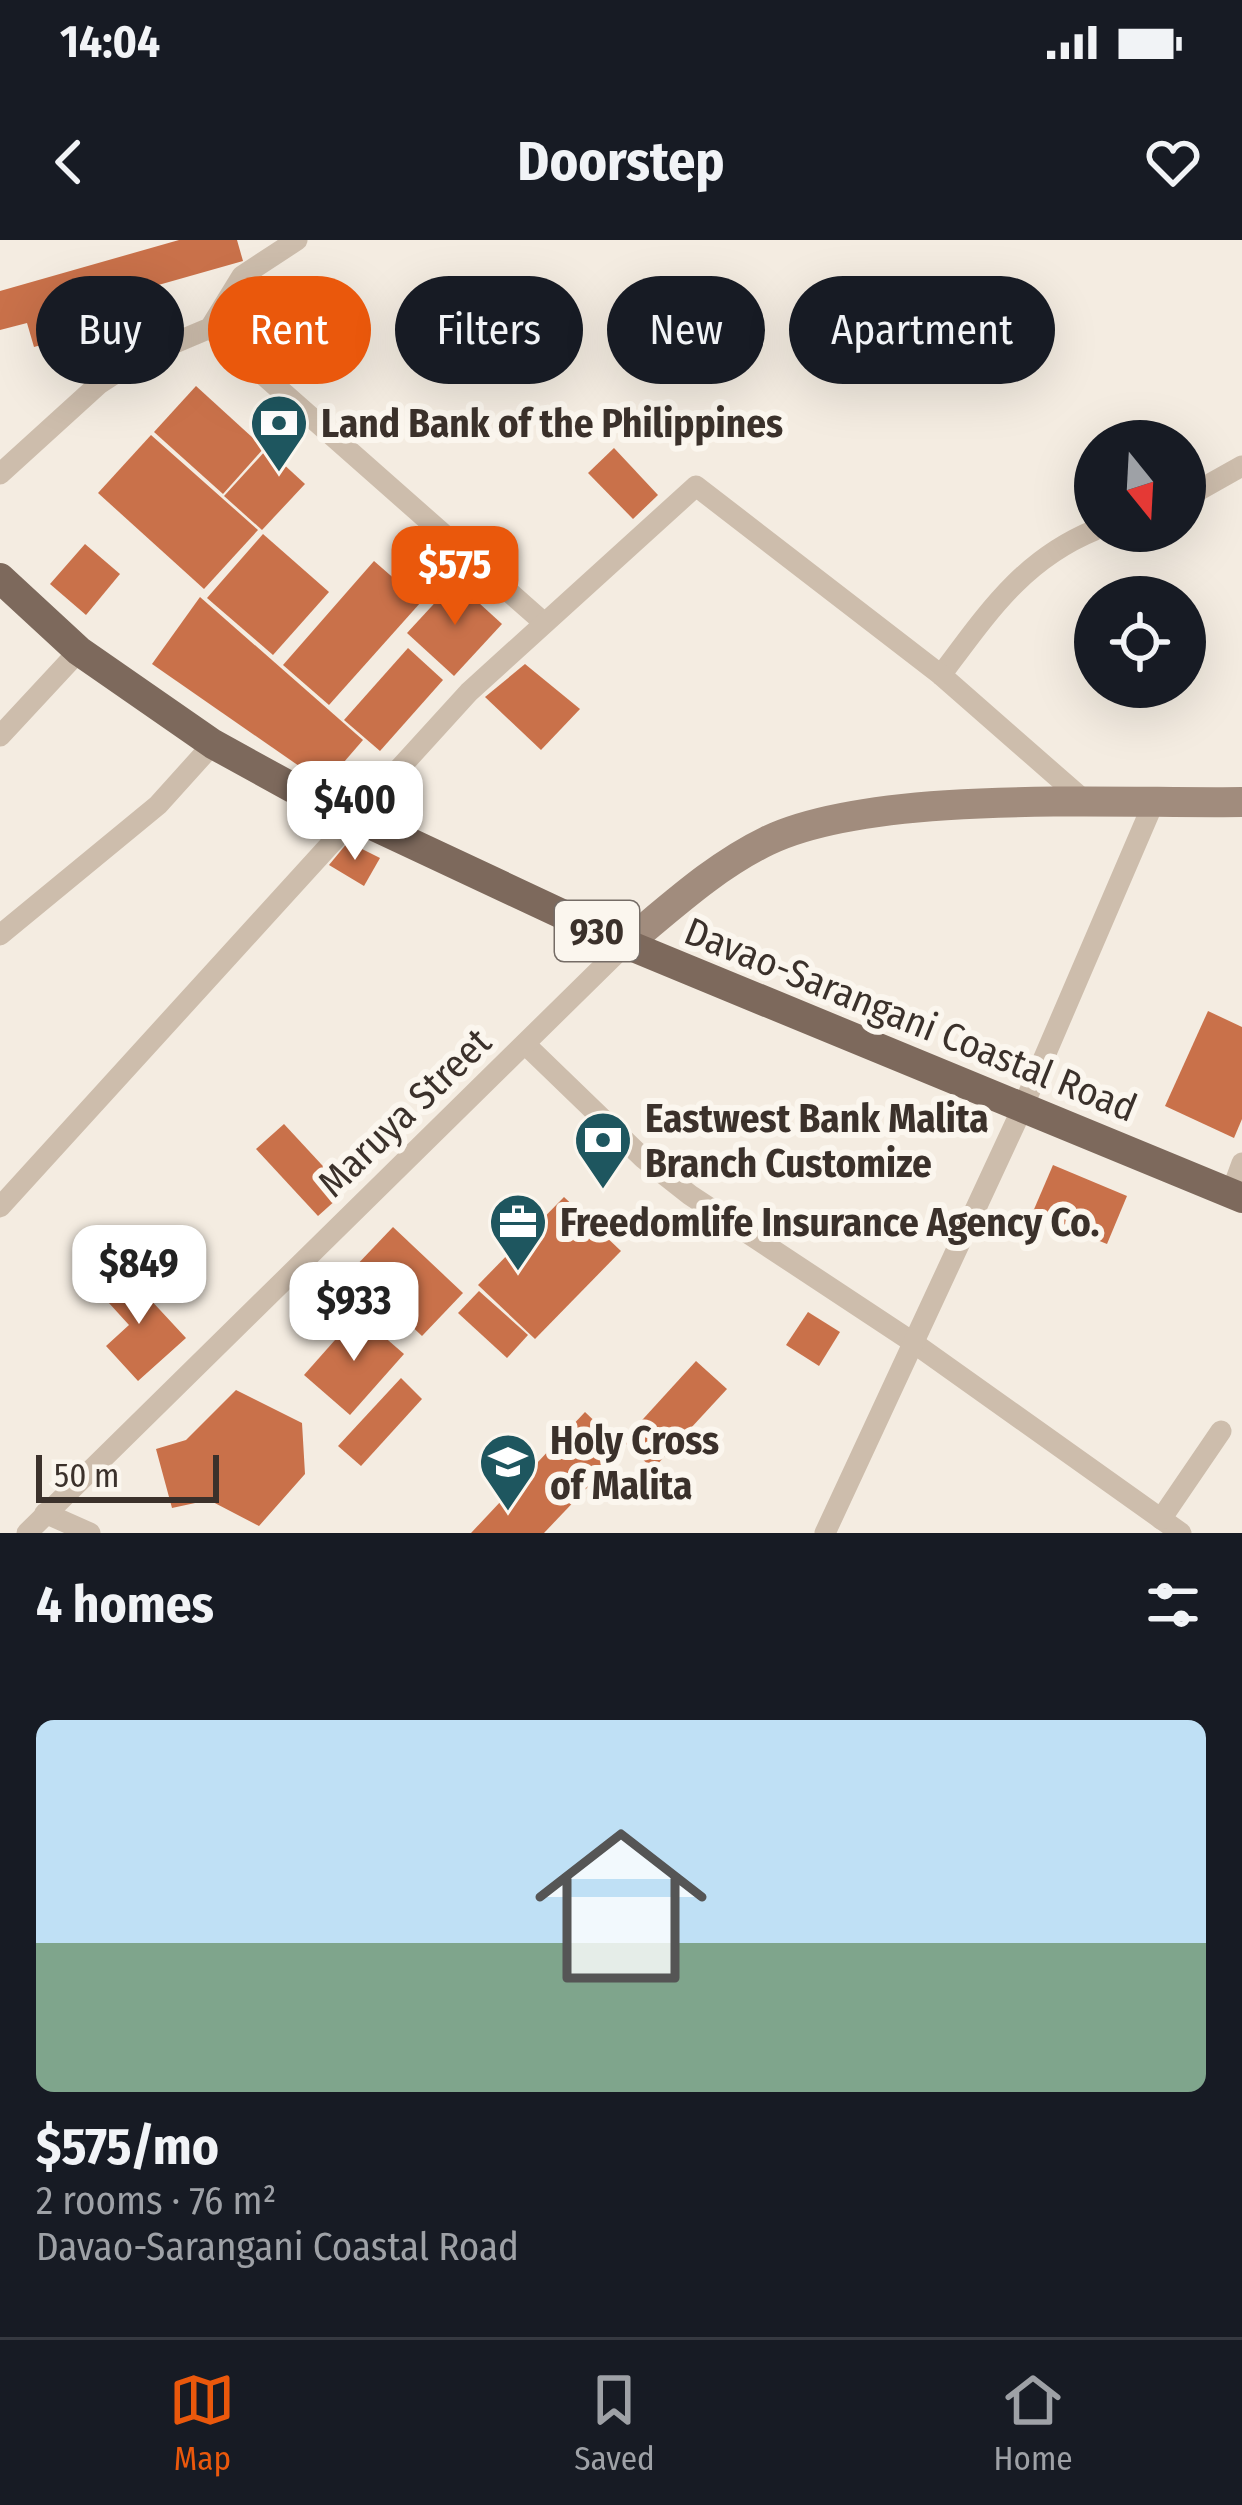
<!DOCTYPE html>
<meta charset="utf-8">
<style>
body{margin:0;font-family:"Fira Sans Condensed",sans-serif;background:#20242c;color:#f1f3f6;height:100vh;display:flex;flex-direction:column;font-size:45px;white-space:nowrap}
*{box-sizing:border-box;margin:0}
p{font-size:39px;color:#9ea1a6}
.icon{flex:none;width:66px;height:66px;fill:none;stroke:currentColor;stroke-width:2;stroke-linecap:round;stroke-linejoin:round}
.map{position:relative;height:1293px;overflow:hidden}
.sheet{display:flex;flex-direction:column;background:#171b24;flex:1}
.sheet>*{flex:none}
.top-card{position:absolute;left:36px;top:36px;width:1170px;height:108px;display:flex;gap:24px}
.needle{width:78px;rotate:162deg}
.buttons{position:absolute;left:1074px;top:180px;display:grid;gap:24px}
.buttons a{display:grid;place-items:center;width:132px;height:132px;border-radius:50%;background:#171b24;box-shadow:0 12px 48px #0002;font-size:60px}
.scale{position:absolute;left:36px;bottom:30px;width:183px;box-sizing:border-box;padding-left:12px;border:6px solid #3b312b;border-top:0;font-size:33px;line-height:42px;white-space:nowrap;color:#3b312b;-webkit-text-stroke:9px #fbf6ee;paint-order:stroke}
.price{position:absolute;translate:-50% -102px;padding:0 27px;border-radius:24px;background:#fff;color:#222;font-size:39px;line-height:78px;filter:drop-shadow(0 3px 6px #0008)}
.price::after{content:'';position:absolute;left:50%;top:72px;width:36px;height:27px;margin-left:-18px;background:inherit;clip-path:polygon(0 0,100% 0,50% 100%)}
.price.active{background:#ea580c;color:#fff}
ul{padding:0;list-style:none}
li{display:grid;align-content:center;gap:24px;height:636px;padding:0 36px}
li span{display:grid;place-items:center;height:372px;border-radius:18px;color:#555}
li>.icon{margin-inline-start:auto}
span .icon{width:216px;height:216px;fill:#fffc;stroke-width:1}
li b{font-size:51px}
h2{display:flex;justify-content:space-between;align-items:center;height:144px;padding:0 36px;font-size:51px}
.chip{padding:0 42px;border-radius:54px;background:#171b24;box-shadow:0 12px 48px #0002;font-size:42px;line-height:108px}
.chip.active{background:#ea580c;color:#fff}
.status{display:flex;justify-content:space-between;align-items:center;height:84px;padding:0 60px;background:#171b24;direction:ltr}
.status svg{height:33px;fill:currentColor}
header{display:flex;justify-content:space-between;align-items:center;height:156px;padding:0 36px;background:#171b24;font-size:54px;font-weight:700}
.tabs{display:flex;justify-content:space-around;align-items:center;height:168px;border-top:3px solid #363941;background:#171b24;font-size:33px;color:#9ea1a6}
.tabs a{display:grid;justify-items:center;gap:6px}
.tabs .active{color:#ea580c}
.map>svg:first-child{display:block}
.building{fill:#c9714a}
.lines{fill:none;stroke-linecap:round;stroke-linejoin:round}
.minor{stroke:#cdbdac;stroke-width:21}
.secondary{stroke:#a18c7d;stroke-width:30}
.primary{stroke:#7d695c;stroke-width:30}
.labels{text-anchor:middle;stroke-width:12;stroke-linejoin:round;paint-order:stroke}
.shield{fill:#fbf6ee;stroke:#756c66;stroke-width:3}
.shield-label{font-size:36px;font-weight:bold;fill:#3b312b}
.poi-label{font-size:39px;font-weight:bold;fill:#3b312b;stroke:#fbf6ee;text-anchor:start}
.street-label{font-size:39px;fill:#3b312b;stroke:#fbf6ee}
</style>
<div class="status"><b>14:04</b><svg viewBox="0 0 49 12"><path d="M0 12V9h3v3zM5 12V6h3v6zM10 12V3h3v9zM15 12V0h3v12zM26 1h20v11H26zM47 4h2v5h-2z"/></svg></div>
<header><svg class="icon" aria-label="back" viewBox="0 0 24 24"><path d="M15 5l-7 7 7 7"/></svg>Doorstep<svg class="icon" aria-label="heart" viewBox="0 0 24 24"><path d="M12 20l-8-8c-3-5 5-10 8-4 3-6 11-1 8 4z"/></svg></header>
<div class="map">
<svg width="1242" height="1293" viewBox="0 0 1242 1293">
<rect width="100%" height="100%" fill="#f4ece1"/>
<g class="building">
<polygon points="179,0 237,0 243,21 109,59 116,84 34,107 27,83 0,90 0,51"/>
<polygon points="196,146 264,208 223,254 154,192"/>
<polygon points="151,195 258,290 204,349 98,253"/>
<polygon points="614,208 658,255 633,279 588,233"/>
<polygon points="267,209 305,244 262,290 224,256"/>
<polygon points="263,294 329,352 273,415 207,358"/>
<polygon points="85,304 120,334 86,375 50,344"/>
<polygon points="374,321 421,362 329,465 283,425"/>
<polygon points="455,341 502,384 454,436 407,393"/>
<polygon points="200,357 363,500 325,544 152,424"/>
<polygon points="408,408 443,440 380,511 344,480"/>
<polygon points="525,424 580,469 541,510 485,457"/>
<polygon points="348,602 380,618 364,646 329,625"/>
<polygon points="1208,771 1242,787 1242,879 1234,898 1165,866"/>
<polygon points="284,884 346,951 318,976 256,909"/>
<polygon points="1053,925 1127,956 1107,1004 1032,974"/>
<polygon points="564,957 621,1011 535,1099 478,1045"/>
<polygon points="393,987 463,1053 422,1096 352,1030"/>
<polygon points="122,1029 186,1098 138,1141 106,1106 129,1085 98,1051"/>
<polygon points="479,1051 528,1095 507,1118 458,1073"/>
<polygon points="808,1072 840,1092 819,1126 786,1105"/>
<polygon points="358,1074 404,1114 350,1175 304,1135"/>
<polygon points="696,1121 727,1149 653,1229 623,1201"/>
<polygon points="401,1138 422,1159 361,1226 338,1206"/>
<polygon points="236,1150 302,1183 305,1234 259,1286 209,1260 172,1268 156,1209 186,1200"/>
<polygon points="585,1172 624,1209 544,1293 471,1293"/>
</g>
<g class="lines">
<g class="minor">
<polyline points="210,88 542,381"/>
<polyline points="0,234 99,144 139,118 210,88 242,36 297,0"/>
<polyline points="1185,258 1242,226"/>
<path d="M941,435C987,374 1022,320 1095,290"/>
<polyline points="0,496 79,411"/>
<polyline points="0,695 158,565 213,504"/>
<polyline points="525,804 643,918 690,955 911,1101 1181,1293"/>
<polyline points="1231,953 1242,923"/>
<polyline points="0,967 469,452 696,246 941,435 1086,562"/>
<polyline points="45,1273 90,1293"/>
<polyline points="1161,1279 1221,1191"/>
<polyline points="27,1293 626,704"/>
<polyline points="825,1293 1022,869 1153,564"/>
</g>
<path class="secondary" d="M626,704C671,667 715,626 767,601C875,549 1117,564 1242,562"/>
<polyline class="primary" points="0,338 79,411 213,504 293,548 626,704 1242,958"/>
</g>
<defs>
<symbol id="bank-pin" viewBox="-11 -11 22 30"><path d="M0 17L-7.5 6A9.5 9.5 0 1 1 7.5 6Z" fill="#1e565f" stroke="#fbf6ee"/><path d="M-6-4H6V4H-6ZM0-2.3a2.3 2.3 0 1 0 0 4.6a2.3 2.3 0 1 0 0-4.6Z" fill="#fff"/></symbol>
<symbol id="office-pin" viewBox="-11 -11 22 30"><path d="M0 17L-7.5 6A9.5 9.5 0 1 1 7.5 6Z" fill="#1e565f" stroke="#fbf6ee"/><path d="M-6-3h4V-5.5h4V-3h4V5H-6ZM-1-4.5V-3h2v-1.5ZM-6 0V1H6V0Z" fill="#fff"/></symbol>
<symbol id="school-pin" viewBox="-11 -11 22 30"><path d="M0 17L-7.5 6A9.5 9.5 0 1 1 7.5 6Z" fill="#1e565f" stroke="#fbf6ee"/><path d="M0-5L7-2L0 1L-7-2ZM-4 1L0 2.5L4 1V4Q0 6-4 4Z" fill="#fff"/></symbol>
</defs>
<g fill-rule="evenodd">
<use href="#bank-pin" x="246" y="150" width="66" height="90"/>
<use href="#bank-pin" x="570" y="867" width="66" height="90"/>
<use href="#office-pin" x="485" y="949" width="66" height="90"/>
<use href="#school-pin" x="475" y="1189" width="66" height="90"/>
</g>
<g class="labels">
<rect class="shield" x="555" y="661" width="84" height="60" rx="9"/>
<g class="shield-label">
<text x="597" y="704">930</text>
</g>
<g class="poi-label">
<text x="321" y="197">Land Bank of the Philippines</text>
<text x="645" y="892">Eastwest Bank Malita<tspan x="645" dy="45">Branch Customize</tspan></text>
<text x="560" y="996">Freedomlife Insurance Agency Co.</text>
<text x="550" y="1214">Holy Cross<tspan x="550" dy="45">of Malita</tspan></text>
</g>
<g class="street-label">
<text transform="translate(911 779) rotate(22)" y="14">Davao-Sarangani Coastal Road</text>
<text transform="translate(404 872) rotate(-44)" y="14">Maruya Street</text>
</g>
</g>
</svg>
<div class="buttons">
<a><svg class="needle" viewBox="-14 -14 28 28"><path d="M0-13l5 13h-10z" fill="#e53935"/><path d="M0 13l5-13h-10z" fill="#9ea1a6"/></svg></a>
<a><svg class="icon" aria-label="locate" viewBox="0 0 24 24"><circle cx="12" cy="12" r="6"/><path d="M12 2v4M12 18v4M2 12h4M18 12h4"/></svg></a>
</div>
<div class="scale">50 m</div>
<b class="price active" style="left:455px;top:388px">$575</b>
<b class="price" style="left:355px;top:623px">$400</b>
<b class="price" style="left:139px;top:1087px">$849</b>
<b class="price" style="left:354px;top:1124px">$933</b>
<div class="top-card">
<a class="chip">Buy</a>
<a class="chip active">Rent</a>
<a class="chip">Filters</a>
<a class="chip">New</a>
<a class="chip">Apartment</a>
</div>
</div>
<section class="sheet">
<h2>4 homes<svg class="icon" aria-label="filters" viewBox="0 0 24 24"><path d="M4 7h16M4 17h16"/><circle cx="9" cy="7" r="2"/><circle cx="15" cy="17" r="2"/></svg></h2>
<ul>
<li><span style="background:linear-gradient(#bfe0f5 60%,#7fa58c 0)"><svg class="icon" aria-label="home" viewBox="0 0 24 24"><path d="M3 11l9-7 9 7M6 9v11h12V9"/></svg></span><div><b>$575/mo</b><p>2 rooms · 76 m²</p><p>Davao-Sarangani Coastal Road</p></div></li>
</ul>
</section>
<nav class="tabs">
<a class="active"><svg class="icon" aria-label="map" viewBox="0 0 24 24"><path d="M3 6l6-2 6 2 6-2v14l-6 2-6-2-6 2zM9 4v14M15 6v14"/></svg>Map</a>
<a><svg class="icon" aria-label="saved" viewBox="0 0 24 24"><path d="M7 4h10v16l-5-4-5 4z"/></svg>Saved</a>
<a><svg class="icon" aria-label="home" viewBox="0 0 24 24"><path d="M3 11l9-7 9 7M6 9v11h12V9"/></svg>Home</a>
</nav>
